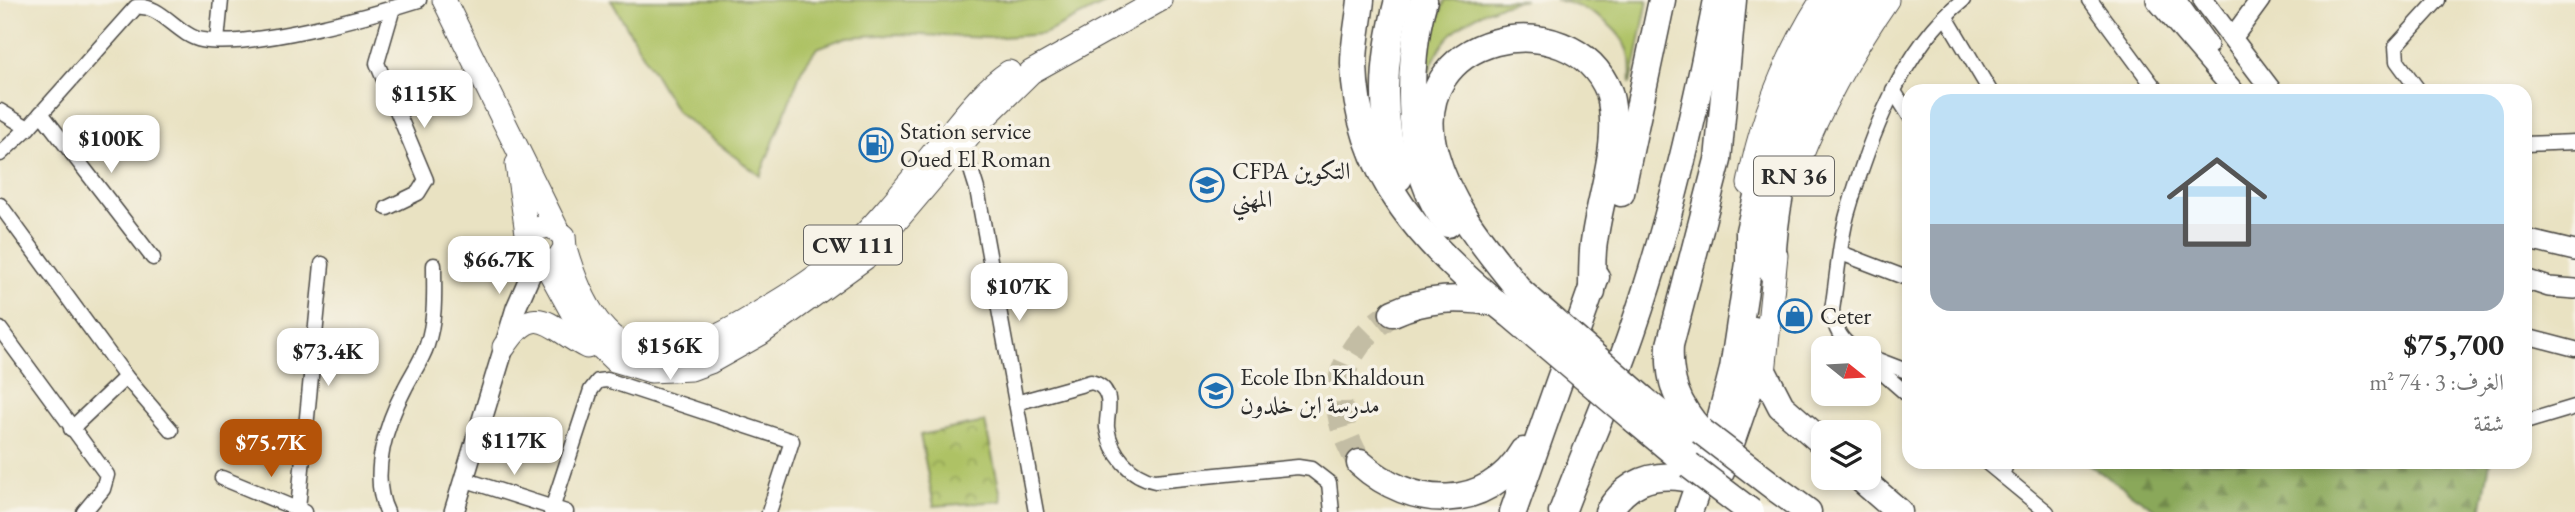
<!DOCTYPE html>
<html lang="ar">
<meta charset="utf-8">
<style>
body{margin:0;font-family:"EB Garamond",Amiri,serif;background:#f6f6f6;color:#222;direction:rtl;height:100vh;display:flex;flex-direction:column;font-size:26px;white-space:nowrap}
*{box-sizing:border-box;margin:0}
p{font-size:23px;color:#767676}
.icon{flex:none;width:38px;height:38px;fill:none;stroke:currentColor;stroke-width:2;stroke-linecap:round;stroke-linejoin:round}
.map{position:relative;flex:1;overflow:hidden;direction:ltr}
.sheet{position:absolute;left:1902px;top:84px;width:630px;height:385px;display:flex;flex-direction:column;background:#fff;border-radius:21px;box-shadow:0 4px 10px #0003;direction:rtl}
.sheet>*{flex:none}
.needle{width:46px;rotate:108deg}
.buttons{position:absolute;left:1811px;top:336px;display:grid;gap:14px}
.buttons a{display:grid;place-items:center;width:70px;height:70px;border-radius:14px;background:#fff;box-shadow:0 4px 10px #0003;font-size:35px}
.price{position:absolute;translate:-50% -60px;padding:0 16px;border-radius:14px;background:#fff;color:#222;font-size:23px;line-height:46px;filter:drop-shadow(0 2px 4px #0008)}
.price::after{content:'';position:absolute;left:50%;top:42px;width:21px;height:16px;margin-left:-10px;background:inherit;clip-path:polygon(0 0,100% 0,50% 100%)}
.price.current{background:#b45309;color:#fff}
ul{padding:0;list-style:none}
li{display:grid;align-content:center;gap:14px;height:371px;padding:0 28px}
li+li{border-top:2px solid #e0e0e0}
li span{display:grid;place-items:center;height:217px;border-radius:21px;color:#555}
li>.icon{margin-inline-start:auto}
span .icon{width:126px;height:126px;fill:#fffc;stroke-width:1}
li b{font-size:30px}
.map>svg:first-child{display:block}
.green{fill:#aec265;stroke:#6c7648;stroke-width:2}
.forest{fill:url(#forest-firs);stroke:#5a6a42;stroke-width:2}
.park{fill:url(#park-crowns);stroke:#6c7648;stroke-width:2}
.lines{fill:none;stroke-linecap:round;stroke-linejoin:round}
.highway-tunnel{stroke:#c3bda4;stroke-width:26;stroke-dasharray:26 13;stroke-linecap:butt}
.street-casing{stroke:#484642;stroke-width:17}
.secondary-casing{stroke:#484642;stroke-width:22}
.primary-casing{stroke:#484642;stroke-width:25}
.highway-casing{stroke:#484642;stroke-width:29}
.street{stroke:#fff;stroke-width:14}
.secondary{stroke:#fff;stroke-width:19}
.primary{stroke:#fff;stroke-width:23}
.highway{stroke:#fff;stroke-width:26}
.highway-bridge-casing{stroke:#484642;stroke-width:29;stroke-linecap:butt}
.highway-bridge{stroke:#fff;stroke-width:26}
.labels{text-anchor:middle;stroke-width:7;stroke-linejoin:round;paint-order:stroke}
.shield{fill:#f7f3e8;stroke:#686764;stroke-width:2}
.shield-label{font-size:23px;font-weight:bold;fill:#2b2b2b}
.poi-label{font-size:24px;fill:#2b2b2b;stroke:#f7f3e8;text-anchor:start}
</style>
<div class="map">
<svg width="2575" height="512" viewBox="0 0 2575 512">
<defs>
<pattern id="forest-firs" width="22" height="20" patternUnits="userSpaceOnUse" patternTransform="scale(1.75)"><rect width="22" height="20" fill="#8aa85a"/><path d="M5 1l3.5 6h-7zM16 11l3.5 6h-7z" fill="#71894b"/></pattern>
<pattern id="park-crowns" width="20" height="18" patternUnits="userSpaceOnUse" patternTransform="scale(1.75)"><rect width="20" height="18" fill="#aec265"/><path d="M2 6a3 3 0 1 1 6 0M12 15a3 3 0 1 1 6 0" fill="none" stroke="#8e9e53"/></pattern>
</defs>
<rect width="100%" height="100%" fill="#f7f3e8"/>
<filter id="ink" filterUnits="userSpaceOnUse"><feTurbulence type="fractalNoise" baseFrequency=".0143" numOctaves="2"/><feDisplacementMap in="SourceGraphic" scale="14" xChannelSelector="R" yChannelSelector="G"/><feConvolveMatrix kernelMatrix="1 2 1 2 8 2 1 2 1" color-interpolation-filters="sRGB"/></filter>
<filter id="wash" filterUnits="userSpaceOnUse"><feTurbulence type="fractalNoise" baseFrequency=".00686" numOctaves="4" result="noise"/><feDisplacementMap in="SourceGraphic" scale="28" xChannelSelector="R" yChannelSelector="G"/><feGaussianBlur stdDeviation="1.57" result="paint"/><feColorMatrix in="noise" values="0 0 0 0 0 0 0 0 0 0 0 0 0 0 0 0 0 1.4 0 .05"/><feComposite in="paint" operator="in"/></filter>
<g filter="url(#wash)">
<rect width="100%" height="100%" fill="#e9e2c2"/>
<g class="green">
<polygon points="611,0 1112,0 1044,34 989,38 898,34 847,37 817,48 802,69 760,176 677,112"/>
<path d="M1445,0H1525C1493,4 1454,22 1438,52C1431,65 1426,79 1421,93L1430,45Z"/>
<path d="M1555,0H1648L1631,83C1630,73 1632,59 1628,50C1616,22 1583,5 1555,0Z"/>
</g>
<polygon class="forest" points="2085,462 2490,462 2481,512 2159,512"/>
<polygon class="park" points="985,422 1002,501 934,506 920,435"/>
</g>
<g filter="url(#ink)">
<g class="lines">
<path class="highway-tunnel" d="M1360,463C1323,406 1336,349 1393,313"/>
<defs>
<g id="street">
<polyline points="2090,0 2157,91"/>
<polyline points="1946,17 1990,91"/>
<polyline points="217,41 221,0"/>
<polyline points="1893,90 1909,115"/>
<polyline points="2419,91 2397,61 2396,46 2438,0"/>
<polyline points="0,111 28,128"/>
<polyline points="41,113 153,258"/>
<polyline points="963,144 977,189 1036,512"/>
<polyline points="2525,144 2575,142"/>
<path d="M0,154L28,128L136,7C160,3 178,36 202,40C251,49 369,16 419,0"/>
<polyline points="0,205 126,377 171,430"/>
<polyline points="387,208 418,193 426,180 377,63 393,8"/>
<polyline points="1841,253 1909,279"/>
<polyline points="0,329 107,475 103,489 84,512"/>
<polyline points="2525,336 2575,349"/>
<path d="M1853,348C1839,339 1834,326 1832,310C1837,279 1839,245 1847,215C1868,142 1902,48 1963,0"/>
<polyline points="1870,357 1909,372"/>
<polyline points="1869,361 1909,396"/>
<path d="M1016,403L1091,382C1099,384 1104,387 1107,395C1111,405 1106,417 1107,428C1111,454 1130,476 1155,481L1298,467L1311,469L1329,483L1332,512"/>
<polyline points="2525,422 2575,407"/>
<polyline points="71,429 126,377"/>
<polyline points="1986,462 2047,512"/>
<polyline points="2002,475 2007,462"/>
<polyline points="222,478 304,512"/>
<polyline points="466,480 566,512"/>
<polyline points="298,509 322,264"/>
<path d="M387,512C369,474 387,422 405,388C412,374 422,360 427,345C436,318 434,292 434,265"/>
<polyline points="551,512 591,390 598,381 607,380 792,441 769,512"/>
</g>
<g id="secondary">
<polyline points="2156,0 2234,91"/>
<polyline points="2176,0 2208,45"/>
<polyline points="2203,0 2272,91"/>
<polyline points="2233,37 2260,0"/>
<polyline points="2525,239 2575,251"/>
<polyline points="2525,279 2549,287 2575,289"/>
<polyline points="454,512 516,308 537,260"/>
</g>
<g id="primary">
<polyline points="444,0 556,227"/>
<polyline points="517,164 528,240"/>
<path d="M1798,164C1821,105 1851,52 1887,0"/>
<path d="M1749,184C1761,117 1786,57 1822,0"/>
<path d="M565,248C602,374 660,375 762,311C792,293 823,274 849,250C887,213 919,169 953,129C970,108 987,87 1009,72"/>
<polyline points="545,263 558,259 565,248 564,236 550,225 534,230 528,248 537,260 545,263 580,327 614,360 651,371 691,369 710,362 760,334 865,258 982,120 1031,72 1160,0"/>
<path d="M504,347C537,297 551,330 587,347"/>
<polyline points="1764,373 1776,255"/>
</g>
<g id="highway">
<path d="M1361,0C1359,21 1354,42 1354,64C1356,175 1428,250 1510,314"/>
<path d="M1398,0C1382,61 1379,118 1399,178"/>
<path d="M1424,0C1406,62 1404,173 1448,224"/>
<polyline points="1621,193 1662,0"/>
<path d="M1772,272C1774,173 1807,81 1866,0"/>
<path d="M1521,292C1487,249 1450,208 1435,153C1401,31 1572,0 1609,92C1623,144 1598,198 1593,250C1592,264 1592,278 1592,292"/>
<path d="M1393,313C1428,297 1459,297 1497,303"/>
<polyline points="1764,373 1781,406 1824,444"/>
<polyline points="1643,399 1695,443"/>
<polyline points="1635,420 1689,465"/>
<path d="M1701,431C1677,405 1668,380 1670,345L1718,160L1733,0"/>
<path d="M1360,463C1412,510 1487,512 1523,451"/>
<polyline points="1721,472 1750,388 1754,330"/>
<polyline points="1860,478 1899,512"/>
<polyline points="1778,490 1808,512"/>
<polyline points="1513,512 1596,277"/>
<path d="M1562,512C1585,451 1612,391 1633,329C1670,222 1695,111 1717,0"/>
<path d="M1608,512C1626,483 1651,472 1685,478"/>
<polyline points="1689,512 1718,428 1733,369 1749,263 1749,231 1764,166 1794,82 1842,0"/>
</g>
</defs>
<use href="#street" class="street-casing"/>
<use href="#secondary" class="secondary-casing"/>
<use href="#primary" class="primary-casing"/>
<use href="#highway" class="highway-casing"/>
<use href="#street" class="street"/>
<use href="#secondary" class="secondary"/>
<use href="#primary" class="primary"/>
<use href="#highway" class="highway"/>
<defs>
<g id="highway-bridge">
<polyline points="1521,292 1643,399"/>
<polyline points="1510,314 1635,420"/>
<polyline points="1701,431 1778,490"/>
<polyline points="1689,465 1751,512"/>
</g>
</defs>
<use href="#highway-bridge" class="highway-bridge-casing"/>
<use href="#highway-bridge" class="highway-bridge"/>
</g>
</g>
<defs>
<symbol id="fuel-ring" viewBox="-11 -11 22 22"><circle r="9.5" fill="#f7f3e8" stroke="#1f6fb2" stroke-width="1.5"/><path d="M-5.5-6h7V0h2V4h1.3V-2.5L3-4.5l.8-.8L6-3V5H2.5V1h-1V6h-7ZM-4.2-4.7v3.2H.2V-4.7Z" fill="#1f6fb2"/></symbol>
<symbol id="university-ring" viewBox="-11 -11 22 22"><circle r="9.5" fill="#f7f3e8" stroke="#1f6fb2" stroke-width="1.5"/><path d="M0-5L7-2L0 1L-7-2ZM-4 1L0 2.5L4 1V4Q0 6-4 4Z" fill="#1f6fb2"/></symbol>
<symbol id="shop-ring" viewBox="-11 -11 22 22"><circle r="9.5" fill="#f7f3e8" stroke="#1f6fb2" stroke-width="1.5"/><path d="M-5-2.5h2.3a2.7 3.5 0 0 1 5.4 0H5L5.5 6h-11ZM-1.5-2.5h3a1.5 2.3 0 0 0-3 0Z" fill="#1f6fb2"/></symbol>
<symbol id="school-ring" viewBox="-11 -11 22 22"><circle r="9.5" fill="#f7f3e8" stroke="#1f6fb2" stroke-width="1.5"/><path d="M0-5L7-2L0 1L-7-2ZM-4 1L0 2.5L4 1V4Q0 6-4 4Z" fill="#1f6fb2"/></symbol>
</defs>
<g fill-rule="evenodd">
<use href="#fuel-ring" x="857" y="126" width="38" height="38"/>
<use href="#university-ring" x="1188" y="166" width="38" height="38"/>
<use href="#shop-ring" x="1776" y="297" width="38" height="38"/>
<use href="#school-ring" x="1197" y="372" width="38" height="38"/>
</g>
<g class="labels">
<g class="shield">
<rect x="1754" y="156.5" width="80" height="39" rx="5"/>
<rect x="804" y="225.5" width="98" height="39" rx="5"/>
</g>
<g class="shield-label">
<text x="1794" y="184">RN 36</text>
<text x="853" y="253">CW 111</text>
</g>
<g class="poi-label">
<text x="900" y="139">Station service<tspan x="900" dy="28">Oued El Roman</tspan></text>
<text x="1232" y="179">CFPA التكوين<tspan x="1232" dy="28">المهني</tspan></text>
<text x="1820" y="324">Ceter</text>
<text x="1240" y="385">Ecole Ibn Khaldoun<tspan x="1240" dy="28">مدرسة ابن خلدون</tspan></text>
</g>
</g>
</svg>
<div class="buttons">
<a><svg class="needle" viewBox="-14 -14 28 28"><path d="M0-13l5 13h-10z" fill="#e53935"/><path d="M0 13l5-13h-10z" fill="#767676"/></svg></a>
<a><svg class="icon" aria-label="layers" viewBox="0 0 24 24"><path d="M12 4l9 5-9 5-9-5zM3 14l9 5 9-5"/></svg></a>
</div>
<b class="price" style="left:424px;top:130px">$115K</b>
<b class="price" style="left:111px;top:175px">$100K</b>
<b class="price" style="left:499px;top:296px">$66.7K</b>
<b class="price" style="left:1019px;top:323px">$107K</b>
<b class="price" style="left:670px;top:382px">$156K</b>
<b class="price" style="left:328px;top:388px">$73.4K</b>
<b class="price" style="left:514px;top:477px">$117K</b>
<b class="price current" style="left:271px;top:479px">$75.7K</b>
<section class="sheet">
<ul>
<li><span style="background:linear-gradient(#bfe0f5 60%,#9aa5b1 0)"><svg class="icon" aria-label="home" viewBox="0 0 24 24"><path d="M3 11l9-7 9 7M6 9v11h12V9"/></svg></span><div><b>$75,700</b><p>الغرف: 3 · 74 m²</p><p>شقة</p></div></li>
</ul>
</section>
</div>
